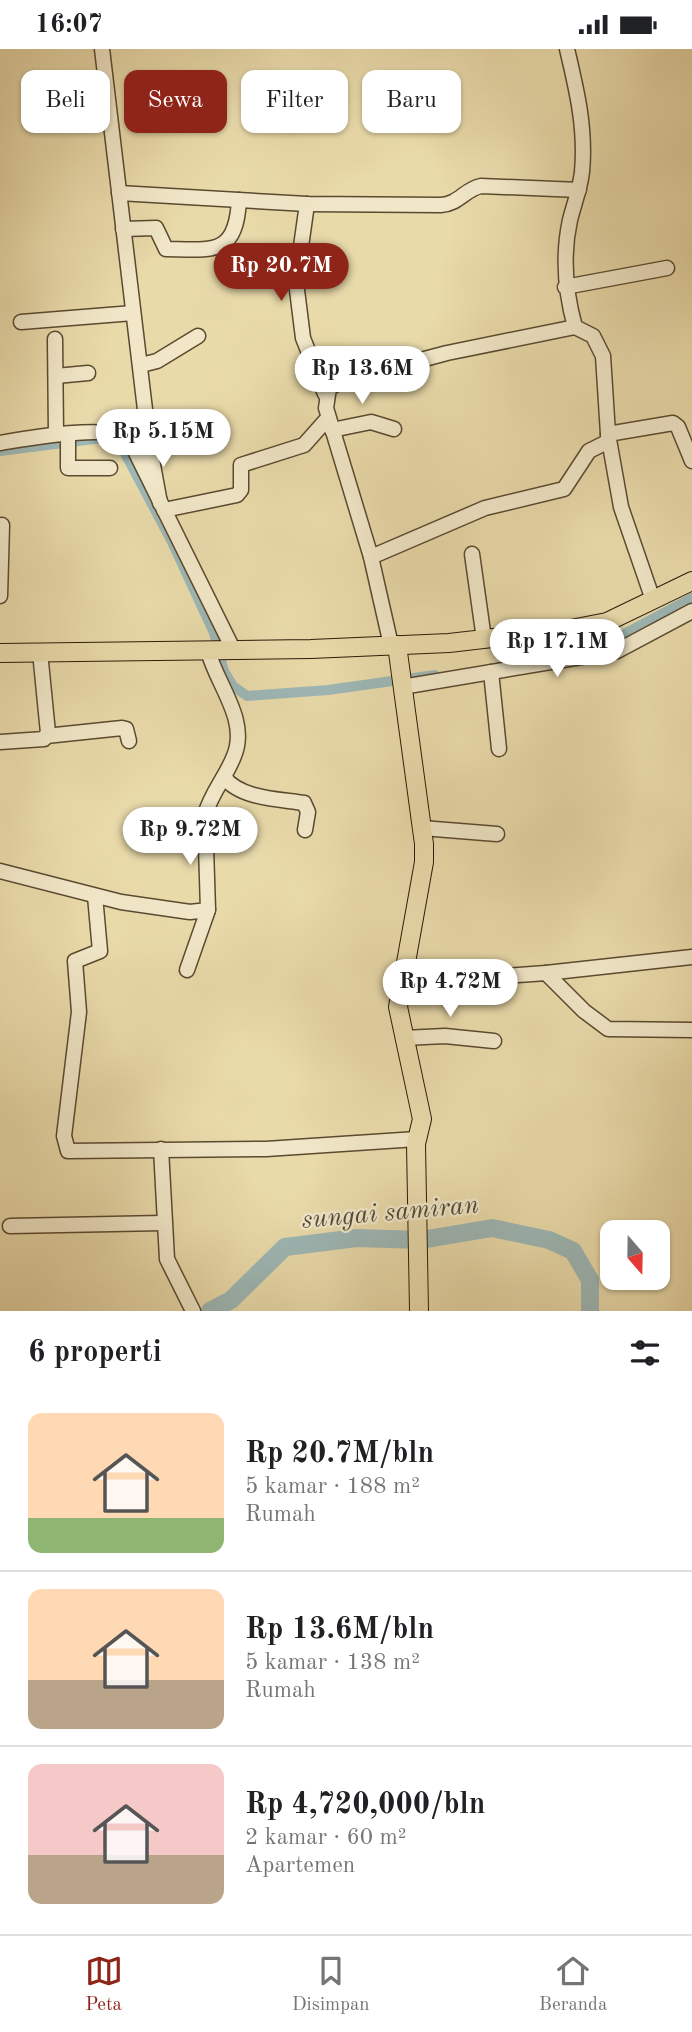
<!DOCTYPE html>
<html lang="id">
<meta charset="utf-8">
<style>
body{margin:0;font-family:"Old Standard TT",serif;background:#f6f6f6;color:#202124;height:100vh;display:flex;flex-direction:column;font-size:26px;white-space:nowrap}
*{box-sizing:border-box;margin:0}
p{font-size:23px;color:#757577}
.icon{flex:none;width:38px;height:38px;fill:none;stroke:currentColor;stroke-width:2;stroke-linecap:round;stroke-linejoin:round}
.map{position:relative;height:1262px;overflow:hidden}
.details{display:flex;flex-direction:column;background:#fff;flex:1}
.details>*{flex:none}
.hud{position:absolute;left:21px;top:21px;width:651px;height:63px;display:flex;gap:14px}
.needle{width:46px;rotate:160deg}
.buttons{position:absolute;left:600px;top:1171px;display:grid;gap:14px}
.buttons a{display:grid;place-items:center;width:70px;height:70px;border-radius:14px;background:#fff;box-shadow:0 2px 5px #0004;font-size:35px}
.price{position:absolute;translate:-50% -60px;padding:0 16px;border-radius:24px;background:#fff;color:#222;font-size:23px;line-height:46px;filter:drop-shadow(0 2px 4px #0008)}
.price::after{content:'';position:absolute;left:50%;top:42px;width:21px;height:16px;margin-left:-10px;background:inherit;clip-path:polygon(0 0,100% 0,50% 100%)}
.price.selected{background:#8f2418;color:#fff}
ul{padding:0;list-style:none}
li{display:flex;align-items:center;gap:21px;height:175px;padding:0 28px}
li+li{border-top:2px solid #e0e0e0}
li span{display:grid;place-items:center;flex:none;width:196px;height:140px;border-radius:14px;color:#555}
li>.icon{margin-inline-start:auto}
span .icon{width:84px;height:84px;fill:#fffc;stroke-width:1}
li b{font-size:30px}
h2{display:flex;justify-content:space-between;align-items:center;height:84px;padding:0 28px;font-size:30px}
.chip{padding:0 24px;border-radius:14px;background:#fff;box-shadow:0 2px 5px #0004;font-size:24px;line-height:63px}
.chip.selected{background:#8f2418;color:#fff}
.status{display:flex;justify-content:space-between;align-items:center;height:49px;padding:0 35px;background:#fff;direction:ltr}
.status svg{height:19px;fill:currentColor}
.menu{display:flex;justify-content:space-around;align-items:center;height:98px;border-top:2px solid #e0e0e0;background:#fff;font-size:19px;color:#757577}
.menu a{display:grid;justify-items:center;gap:4px}
.menu .selected{color:#8f2418}
.map>svg:first-child{display:block}
.lines{fill:none;stroke-linecap:round;stroke-linejoin:round}
.canal{stroke:#9db7b5;stroke-width:10}
.river{stroke:#9db7b5;stroke-width:18}
.minor-casing{stroke:#5a4a30;stroke-width:17}
.major-casing{stroke:#2a1a07;stroke-width:20}
.minor{stroke:#f1e7c8;stroke-width:14}
.major{stroke:#e9daaa;stroke-width:18}
.labels{text-anchor:middle;stroke-width:5;stroke-linejoin:round;paint-order:stroke}
.water-label{font-size:26px;font-style:italic;fill:#4c493b;stroke:#f1e7c8}
</style>
<div class="status"><b>16:07</b><svg viewBox="0 0 49 12"><path d="M0 12V9h3v3zM5 12V6h3v6zM10 12V3h3v9zM15 12V0h3v12zM26 1h20v11H26zM47 4h2v5h-2z"/></svg></div>
<div class="map">
<svg width="692" height="1262" viewBox="0 0 692 1262">
<rect width="100%" height="100%" fill="#e9daaa"/>
<filter id="stains"><feTurbulence type="fractalNoise" baseFrequency=".00286" numOctaves="4"/><feColorMatrix values="0 0 0 0 .2 0 0 0 0 .09 0 0 0 0 .02 0 0 0 .5 -.17"/></filter>
<radialGradient id="worn" r=".72"><stop offset=".6" stop-color="#630" stop-opacity="0"/><stop offset="1" stop-color="#630" stop-opacity=".3"/></radialGradient>
<g class="lines">
<g class="canal">
<polyline points="0,402 102,389 119,393 171,491 214,584 224,622 233,637 247,647 328,641 435,626"/>
<polyline points="596,600 692,549"/>
</g>
<polyline class="river" points="210,1262 231,1251 285,1198 357,1189 421,1191 492,1179 549,1191 573,1202 590,1231 590,1262"/>
<defs>
<g id="minor">
<polyline points="102,0 149,394 160,454"/>
<path d="M567,0C577,42 586,80 582,123C580,140 574,155 570,171C562,208 565,242 575,278"/>
<path d="M119,144L307,155L441,156C459,155 465,140 481,137L579,141"/>
<polyline points="307,155 296,233 303,289 325,345"/>
<path d="M123,180L156,179L166,200C213,201 236,207 239,151"/>
<polyline points="565,238 667,219"/>
<polyline points="21,273 133,264"/>
<polyline points="55,290 56,385"/>
<polyline points="141,316 157,312 198,287"/>
<polyline points="56,327 88,324"/>
<polyline points="332,381 371,373 394,380"/>
<polyline points="68,385 68,419 110,419"/>
<polyline points="608,385 673,374 678,378 692,412"/>
<path d="M0,394C24,390 106,375 125,389C129,393 132,398 135,402L234,602"/>
<polyline points="164,461 237,446 241,441 241,416 304,396 328,369"/>
<polyline points="472,505 484,590"/>
<polyline points="371,508 485,459 564,440 589,402 609,392"/>
<polyline points="0,547 2,476"/>
<polyline points="391,596 371,508 326,359 329,339 342,332 447,304 575,278 593,287 603,307 608,385 621,458 653,551"/>
<polyline points="491,623 499,700"/>
<polyline points="402,638 617,602 692,562"/>
<polyline points="46,687 122,679 126,680 129,692"/>
<polyline points="0,693 44,690 48,684 40,603"/>
<path d="M224,728C240,750 280,750 304,754L308,763L305,781"/>
<polyline points="422,779 497,785"/>
<path d="M0,822L121,853L190,863L208,861L205,766C211,744 226,728 234,707C249,671 217,636 208,602"/>
<polyline points="95,847 100,902 75,912 79,963 64,1087 68,1102 266,1100 417,1090"/>
<polyline points="187,921 208,861"/>
<polyline points="546,924 692,908"/>
<polyline points="401,930 433,932 546,924 584,962 608,980 692,981"/>
<polyline points="404,989 445,987 494,992"/>
<polyline points="161,1100 167,1210 193,1262"/>
<polyline points="10,1177 163,1174"/>
</g>
<g id="major">
<polyline points="397,596 424,795 424,813 398,958 422,1070 416,1095 419,1262"/>
<polyline points="0,604 311,600 449,594 571,580 607,573 692,532"/>
</g>
</defs>
<use href="#minor" class="minor-casing"/>
<use href="#major" class="major-casing"/>
<use href="#minor" class="minor"/>
<use href="#major" class="major"/>
</g>
<g class="labels">
<g class="water-label">
<text transform="translate(390 1162) rotate(-5)" y="9">sungai samiran</text>
</g>
</g>
<rect width="100%" height="100%" filter="url(#stains)"/>
<rect width="100%" height="100%" fill="url(#worn)"/>
</svg>
<div class="buttons">
<a><svg class="needle" viewBox="-14 -14 28 28"><path d="M0-13l5 13h-10z" fill="#e53935"/><path d="M0 13l5-13h-10z" fill="#757577"/></svg></a>
</div>
<b class="price selected" style="left:281px;top:254px">Rp 20.7M</b>
<b class="price" style="left:362px;top:357px">Rp 13.6M</b>
<b class="price" style="left:163px;top:420px">Rp 5.15M</b>
<b class="price" style="left:557px;top:630px">Rp 17.1M</b>
<b class="price" style="left:190px;top:818px">Rp 9.72M</b>
<b class="price" style="left:450px;top:970px">Rp 4.72M</b>
<div class="hud">
<a class="chip">Beli</a>
<a class="chip selected">Sewa</a>
<a class="chip">Filter</a>
<a class="chip">Baru</a>
</div>
</div>
<section class="details">
<h2>6 properti<svg class="icon" aria-label="filters" viewBox="0 0 24 24"><path d="M4 7h16M4 17h16"/><circle cx="9" cy="7" r="2"/><circle cx="15" cy="17" r="2"/></svg></h2>
<ul>
<li><span style="background:linear-gradient(#ffd9b3 75%,#8fb573 0)"><svg class="icon" aria-label="home" viewBox="0 0 24 24"><path d="M3 11l9-7 9 7M6 9v11h12V9"/></svg></span><div><b>Rp 20.7M/bln</b><p>5 kamar · 188 m²</p><p>Rumah</p></div></li>
<li><span style="background:linear-gradient(#ffd9b3 65%,#b9a48a 0)"><svg class="icon" aria-label="home" viewBox="0 0 24 24"><path d="M3 11l9-7 9 7M6 9v11h12V9"/></svg></span><div><b>Rp 13.6M/bln</b><p>5 kamar · 138 m²</p><p>Rumah</p></div></li>
<li><span style="background:linear-gradient(#f6c9c9 65%,#b9a48a 0)"><svg class="icon" aria-label="home" viewBox="0 0 24 24"><path d="M3 11l9-7 9 7M6 9v11h12V9"/></svg></span><div><b>Rp 4,720,000/bln</b><p>2 kamar · 60 m²</p><p>Apartemen</p></div></li>
</ul>
</section>
<nav class="menu">
<a class="selected"><svg class="icon" aria-label="map" viewBox="0 0 24 24"><path d="M3 6l6-2 6 2 6-2v14l-6 2-6-2-6 2zM9 4v14M15 6v14"/></svg>Peta</a>
<a><svg class="icon" aria-label="saved" viewBox="0 0 24 24"><path d="M7 4h10v16l-5-4-5 4z"/></svg>Disimpan</a>
<a><svg class="icon" aria-label="home" viewBox="0 0 24 24"><path d="M3 11l9-7 9 7M6 9v11h12V9"/></svg>Beranda</a>
</nav>
